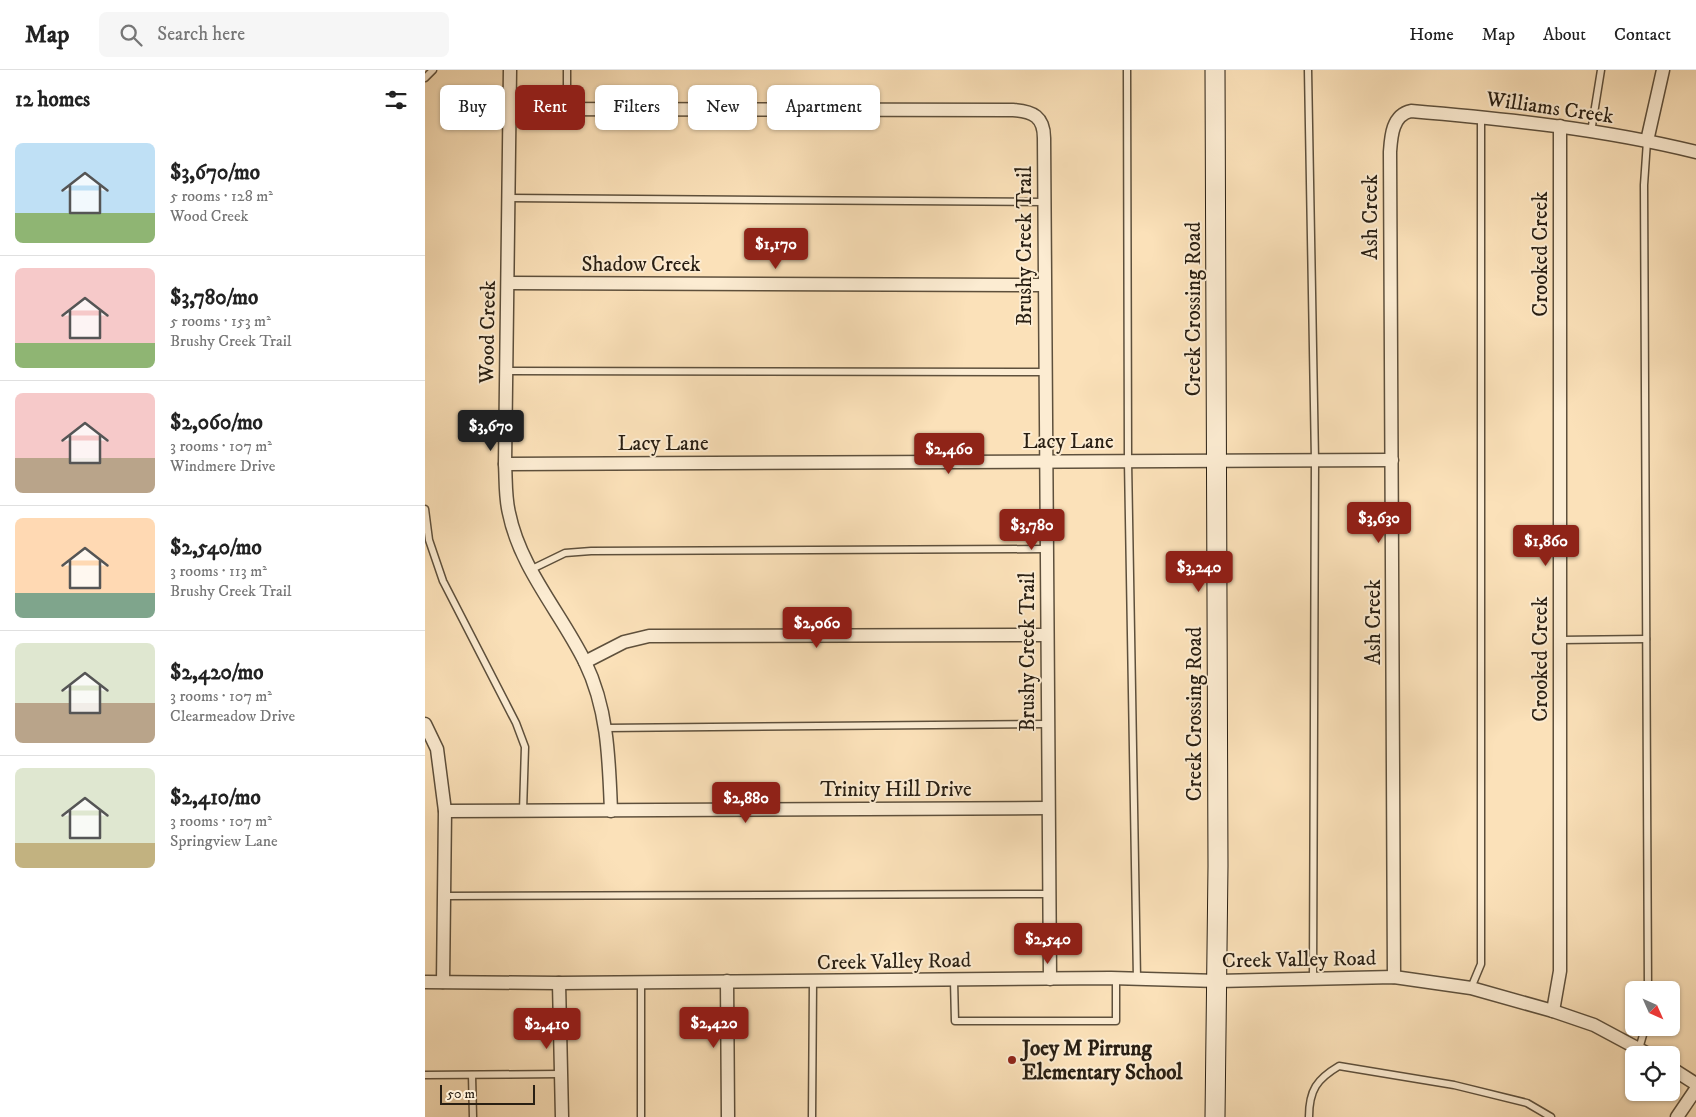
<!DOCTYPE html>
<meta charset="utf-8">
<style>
body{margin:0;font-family:"IM FELL DW Pica",serif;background:#f6f6f6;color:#222;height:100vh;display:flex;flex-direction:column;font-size:19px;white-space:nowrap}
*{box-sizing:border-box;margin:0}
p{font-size:16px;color:#767676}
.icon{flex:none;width:28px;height:28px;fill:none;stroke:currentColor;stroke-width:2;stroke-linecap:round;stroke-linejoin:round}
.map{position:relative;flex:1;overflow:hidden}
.drawer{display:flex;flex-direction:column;background:#fff;width:425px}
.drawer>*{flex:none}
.top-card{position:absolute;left:15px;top:15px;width:475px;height:45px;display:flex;gap:10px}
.needle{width:32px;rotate:135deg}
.tools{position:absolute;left:1200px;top:911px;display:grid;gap:10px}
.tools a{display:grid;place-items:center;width:55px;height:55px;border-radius:8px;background:#fff;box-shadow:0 1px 4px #0004;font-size:25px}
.scale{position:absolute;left:15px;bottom:12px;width:95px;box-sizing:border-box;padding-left:5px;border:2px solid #291f13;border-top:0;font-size:14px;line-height:18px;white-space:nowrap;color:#291f13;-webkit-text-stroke:4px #fcecd2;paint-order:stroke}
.price{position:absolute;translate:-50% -42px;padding:0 11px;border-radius:5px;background:#8f2418;color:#fff;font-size:16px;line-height:32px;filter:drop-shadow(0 1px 2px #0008)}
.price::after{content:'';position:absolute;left:50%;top:30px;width:15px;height:11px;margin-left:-8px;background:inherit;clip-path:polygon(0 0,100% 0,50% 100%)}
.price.active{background:#222;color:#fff}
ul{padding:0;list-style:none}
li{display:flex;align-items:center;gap:15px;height:125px;padding:0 15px}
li+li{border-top:1px solid #e0e0e0}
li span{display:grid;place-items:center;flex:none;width:140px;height:100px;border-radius:8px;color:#555}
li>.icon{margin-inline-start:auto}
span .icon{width:60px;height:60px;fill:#fffc;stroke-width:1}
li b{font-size:21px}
h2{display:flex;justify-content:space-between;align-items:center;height:60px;padding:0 15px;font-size:21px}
.pill{padding:0 18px;border-radius:8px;background:#fff;box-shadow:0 1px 4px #0004;font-size:18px;line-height:45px}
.pill.active{background:#8f2418;color:#fff}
header{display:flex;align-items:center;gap:30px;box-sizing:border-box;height:70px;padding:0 25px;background:#fff;border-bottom:1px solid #e0e0e0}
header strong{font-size:24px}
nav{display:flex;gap:28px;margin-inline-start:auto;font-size:18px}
.search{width:350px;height:45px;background:#f6f6f6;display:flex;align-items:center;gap:12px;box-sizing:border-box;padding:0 18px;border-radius:8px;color:#767676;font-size:19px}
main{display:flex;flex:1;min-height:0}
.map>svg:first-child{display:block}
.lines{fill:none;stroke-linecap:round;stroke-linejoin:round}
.lane-casing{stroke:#5e503c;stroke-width:9}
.street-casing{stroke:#5e503c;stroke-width:15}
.secondary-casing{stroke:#291f13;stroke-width:21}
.lane{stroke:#fcecd2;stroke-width:6}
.street{stroke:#fcecd2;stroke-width:12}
.secondary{stroke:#fcecd2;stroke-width:19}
.poi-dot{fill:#8f2418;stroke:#fcecd2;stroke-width:2}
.labels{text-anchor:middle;stroke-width:4;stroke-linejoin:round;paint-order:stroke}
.street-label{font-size:21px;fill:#291f13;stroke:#fcecd2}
.poi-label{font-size:21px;font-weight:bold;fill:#291f13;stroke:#fcecd2;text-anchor:start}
</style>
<header>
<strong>Map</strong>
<div class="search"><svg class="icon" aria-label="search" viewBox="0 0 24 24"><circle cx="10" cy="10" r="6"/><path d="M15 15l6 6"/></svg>Search here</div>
<nav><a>Home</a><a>Map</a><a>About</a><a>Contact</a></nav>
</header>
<main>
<section class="drawer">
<h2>12 homes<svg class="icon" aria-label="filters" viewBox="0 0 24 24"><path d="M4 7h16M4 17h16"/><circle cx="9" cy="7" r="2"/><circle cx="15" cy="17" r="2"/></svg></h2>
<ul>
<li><span style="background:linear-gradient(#bfe0f5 70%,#8fb573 0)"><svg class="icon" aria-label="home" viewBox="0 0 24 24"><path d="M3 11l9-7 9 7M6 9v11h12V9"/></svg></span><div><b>$3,670/mo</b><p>5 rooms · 128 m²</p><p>Wood Creek</p></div></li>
<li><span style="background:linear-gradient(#f6c9c9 75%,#8fb573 0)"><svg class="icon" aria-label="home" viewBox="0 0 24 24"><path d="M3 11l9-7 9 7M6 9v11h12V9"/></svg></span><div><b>$3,780/mo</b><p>5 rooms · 153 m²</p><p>Brushy Creek Trail</p></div></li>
<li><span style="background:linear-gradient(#f6c9c9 65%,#b9a48a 0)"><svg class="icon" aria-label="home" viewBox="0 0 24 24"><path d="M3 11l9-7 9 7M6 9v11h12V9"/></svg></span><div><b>$2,060/mo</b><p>3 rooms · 107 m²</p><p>Windmere Drive</p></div></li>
<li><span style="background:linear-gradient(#ffd9b3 75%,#7fa58c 0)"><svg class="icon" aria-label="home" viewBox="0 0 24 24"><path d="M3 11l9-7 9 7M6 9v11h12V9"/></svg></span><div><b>$2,540/mo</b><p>3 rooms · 113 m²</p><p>Brushy Creek Trail</p></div></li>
<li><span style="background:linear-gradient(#dfe7d0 60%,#b9a48a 0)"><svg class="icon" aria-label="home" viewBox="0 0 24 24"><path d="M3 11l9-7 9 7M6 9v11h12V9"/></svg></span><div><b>$2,420/mo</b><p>3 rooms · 107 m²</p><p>Clearmeadow Drive</p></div></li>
<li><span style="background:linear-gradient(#dfe7d0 75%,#c2b280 0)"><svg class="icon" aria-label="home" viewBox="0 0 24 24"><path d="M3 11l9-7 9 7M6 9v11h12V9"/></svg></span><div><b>$2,410/mo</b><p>3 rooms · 107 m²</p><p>Springview Lane</p></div></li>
</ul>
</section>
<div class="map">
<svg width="1271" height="1047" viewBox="0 0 1271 1047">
<rect width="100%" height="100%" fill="#fbe1b9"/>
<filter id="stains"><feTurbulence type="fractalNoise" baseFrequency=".004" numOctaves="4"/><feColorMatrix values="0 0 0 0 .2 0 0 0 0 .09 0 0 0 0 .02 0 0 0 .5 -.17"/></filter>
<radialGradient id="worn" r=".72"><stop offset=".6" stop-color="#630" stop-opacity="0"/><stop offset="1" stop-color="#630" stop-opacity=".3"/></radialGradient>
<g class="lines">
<defs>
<g id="lane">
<polyline points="702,0 703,391 712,909"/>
<polyline points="883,0 890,390 888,909"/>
<polyline points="0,8 8,0"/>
<polyline points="142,39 142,0"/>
<polyline points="1166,62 1176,0"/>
<polyline points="1222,71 1219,115 1223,920"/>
<polyline points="84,128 619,132"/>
<polyline points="82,301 619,302"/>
<polyline points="0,439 4,470 18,511 91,653 100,677 98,741"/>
<polyline points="107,499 140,483 166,481 621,479"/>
<polyline points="1135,570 1221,569"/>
<polyline points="180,658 622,654"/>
<polyline points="19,826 624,824"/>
<polyline points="529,910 530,951 691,951 691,908"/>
<polyline points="216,912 216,1047"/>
<polyline points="1046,918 1056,894 1056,48"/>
<polyline points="1214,979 1220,958"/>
<polyline points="0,1005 136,1004"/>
<polyline points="47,1005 48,1047"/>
<polyline points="387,1047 388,912"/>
<path d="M884,1047C884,1020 892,1009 914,996L1029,1015L1102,1033L1126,1047"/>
</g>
<g id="street">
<path d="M85,0L80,394C81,410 80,427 84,443C95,498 136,543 160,592C183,639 184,690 186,741"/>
<path d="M85,39L588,40C608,41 619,47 619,68L625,909"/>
<polyline points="1222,71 1238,0"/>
<polyline points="83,213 619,215"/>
<polyline points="80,394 967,390"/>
<polyline points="160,592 199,572 224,566 622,565"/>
<polyline points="0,654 12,679 20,741 18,912"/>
<polyline points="20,741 622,738"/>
<path d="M969,907L965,82C966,67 967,45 986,41C1081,49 1178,59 1271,82"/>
<polyline points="302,911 303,1047"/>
<polyline points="0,912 134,913 686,908 793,911 969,907 1046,918 1128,941 1169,955 1225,985"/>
<polyline points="134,913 137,1047"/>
<polyline points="1128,941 1135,901 1135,56"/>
<polyline points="1246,998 1271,1014"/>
<polyline points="1252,1047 1271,1019"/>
</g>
<polyline id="secondary" points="790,0 793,796 790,1047"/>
</defs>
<use href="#lane" class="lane-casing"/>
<use href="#street" class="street-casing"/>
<use href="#secondary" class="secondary-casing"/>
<use href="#lane" class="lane"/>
<use href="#street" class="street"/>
<use href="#secondary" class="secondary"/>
</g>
<circle class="poi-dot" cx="587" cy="990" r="5"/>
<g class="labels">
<g class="street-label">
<text transform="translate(1125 37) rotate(8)" y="7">Williams Creek</text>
<text transform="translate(945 147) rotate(-90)" y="7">Ash Creek</text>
<text transform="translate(599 176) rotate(-90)" y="7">Brushy Creek Trail</text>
<text transform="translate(1115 184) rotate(-90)" y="7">Crooked Creek</text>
<text x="216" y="201">Shadow Creek</text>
<text transform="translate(768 239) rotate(-90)" y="7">Creek Crossing Road</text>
<text transform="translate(62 262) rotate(-89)" y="7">Wood Creek</text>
<text x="643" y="378">Lacy Lane</text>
<text x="238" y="380">Lacy Lane</text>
<text transform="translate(948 552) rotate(-90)" y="7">Ash Creek</text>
<text transform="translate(602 582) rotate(-90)" y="7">Brushy Creek Trail</text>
<text transform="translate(1115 589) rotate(-90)" y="7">Crooked Creek</text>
<text transform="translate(769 644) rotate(-90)" y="7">Creek Crossing Road</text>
<text x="471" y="726">Trinity Hill Drive</text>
<text transform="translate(874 889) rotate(-1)" y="7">Creek Valley Road</text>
<text transform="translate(469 891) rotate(-1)" y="7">Creek Valley Road</text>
</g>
<g class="poi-label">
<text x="597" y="985">Joey M Pirrung<tspan x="597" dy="24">Elementary School</tspan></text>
</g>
</g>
<rect width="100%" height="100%" filter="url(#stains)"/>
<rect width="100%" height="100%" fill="url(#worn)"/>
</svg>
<div class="tools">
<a><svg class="needle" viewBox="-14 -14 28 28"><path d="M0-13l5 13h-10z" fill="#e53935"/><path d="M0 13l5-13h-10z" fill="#767676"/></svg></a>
<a><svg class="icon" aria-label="locate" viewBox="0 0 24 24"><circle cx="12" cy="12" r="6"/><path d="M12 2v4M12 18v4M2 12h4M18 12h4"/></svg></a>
</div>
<div class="scale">50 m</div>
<b class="price" style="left:351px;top:200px">$1,170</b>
<b class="price active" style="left:66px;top:382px">$3,670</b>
<b class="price" style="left:524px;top:405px">$2,460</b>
<b class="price" style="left:954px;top:474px">$3,630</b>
<b class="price" style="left:607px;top:481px">$3,780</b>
<b class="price" style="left:1121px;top:497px">$1,860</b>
<b class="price" style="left:774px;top:523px">$3,240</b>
<b class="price" style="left:392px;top:579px">$2,060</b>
<b class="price" style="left:321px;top:754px">$2,880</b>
<b class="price" style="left:623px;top:895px">$2,540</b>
<b class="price" style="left:289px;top:979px">$2,420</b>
<b class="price" style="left:122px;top:980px">$2,410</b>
<div class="top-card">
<a class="pill">Buy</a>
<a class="pill active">Rent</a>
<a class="pill">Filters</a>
<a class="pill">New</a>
<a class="pill">Apartment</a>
</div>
</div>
</main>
